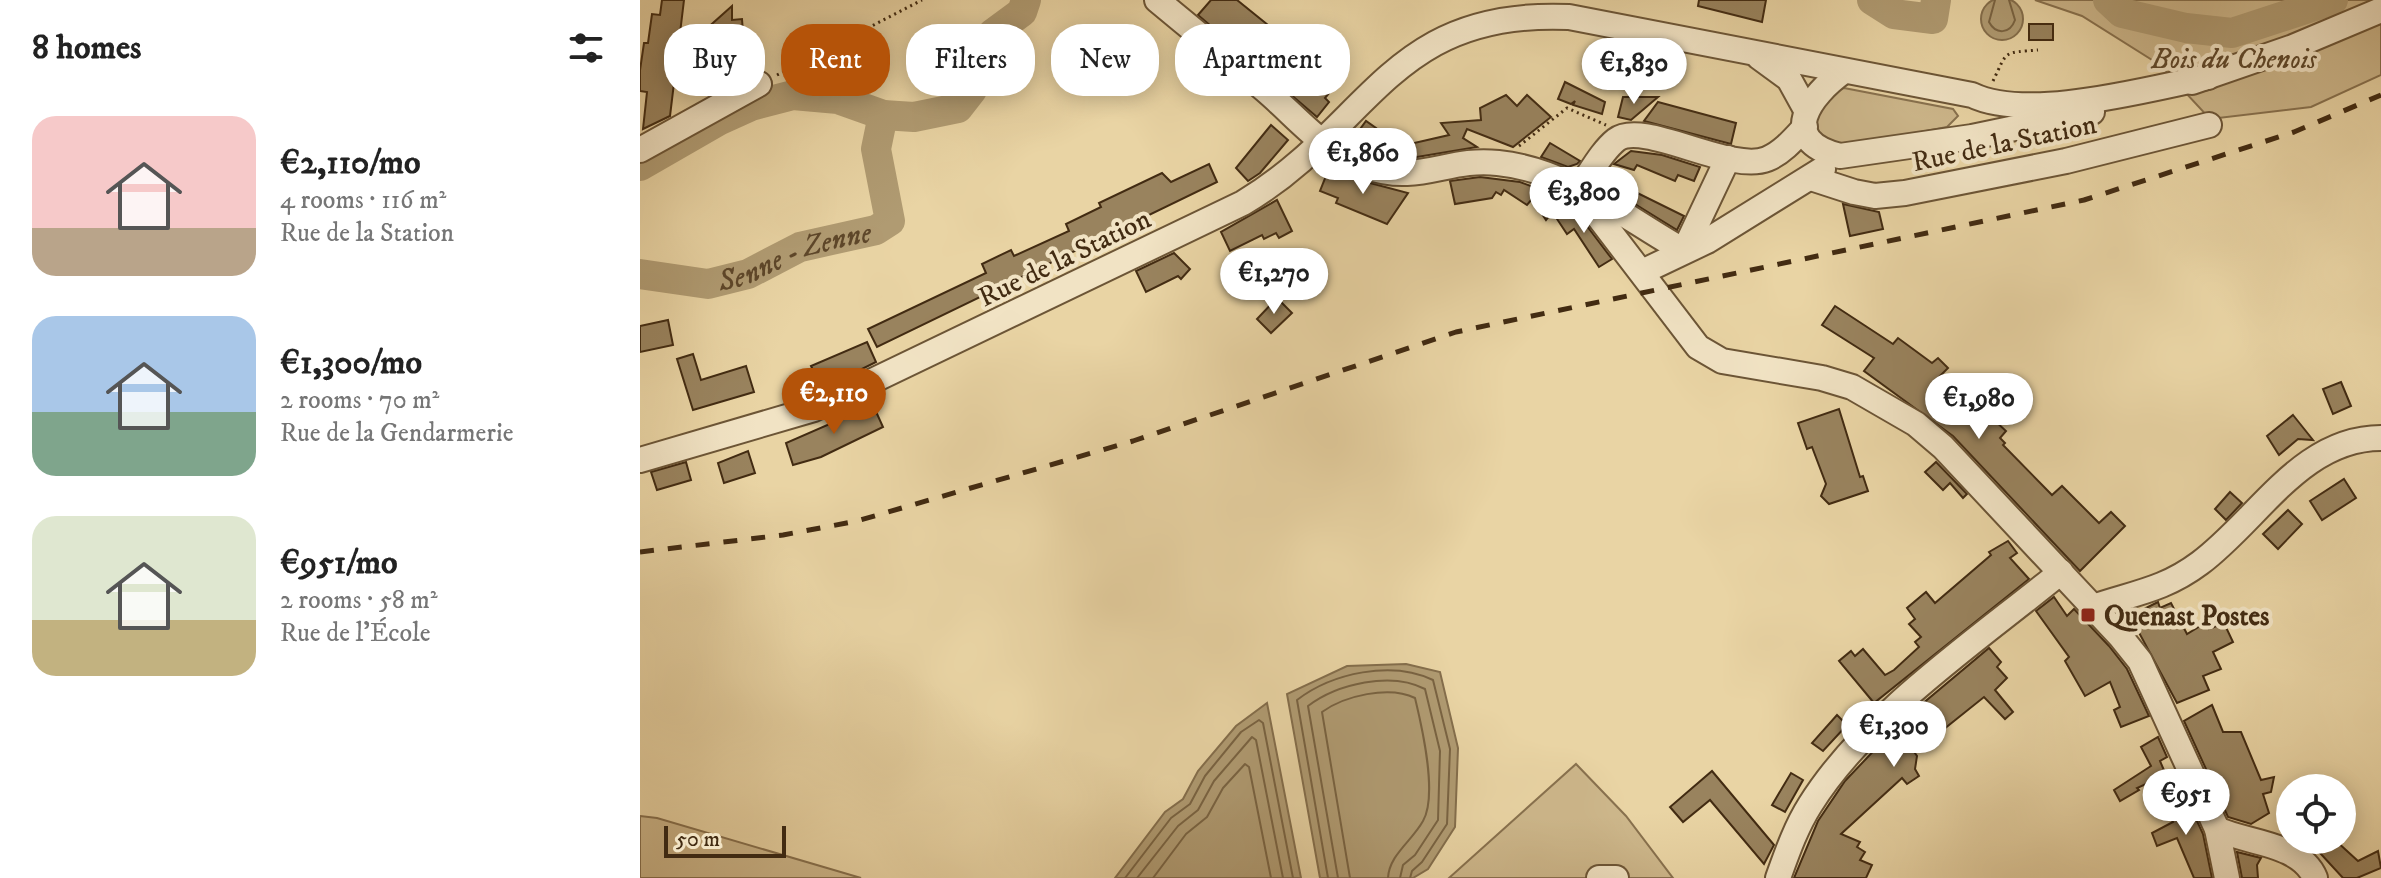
<!DOCTYPE html>
<meta charset="utf-8">
<style>
body{margin:0;font-family:"IM FELL DW Pica",serif;background:#f6f6f6;color:#222;height:100vh;display:flex;flex-direction:column;font-size:30px;white-space:nowrap}
*{box-sizing:border-box;margin:0}
p{font-size:26px;color:#767676}
.icon{flex:none;width:44px;height:44px;fill:none;stroke:currentColor;stroke-width:2;stroke-linecap:round;stroke-linejoin:round}
.map{position:relative;flex:1;overflow:hidden}
.details{display:flex;flex-direction:column;background:#fff;width:640px}
.details>*{flex:none}
.guide{position:absolute;left:24px;top:24px;width:760px;height:72px;display:flex;gap:16px}
.fabs{position:absolute;left:1636px;top:774px;display:grid;gap:16px}
.fabs a{display:grid;place-items:center;width:80px;height:80px;border-radius:50%;background:#fff;box-shadow:0 4px 20px #0003;font-size:40px}
.scale{position:absolute;left:24px;bottom:20px;width:122px;box-sizing:border-box;padding-left:8px;border:4px solid #422b12;border-top:0;font-size:22px;line-height:28px;white-space:nowrap;color:#422b12;-webkit-text-stroke:6px #f1e3c4;paint-order:stroke}
.price{position:absolute;translate:-50% -68px;padding:0 18px;border-radius:28px;background:#fff;color:#222;font-size:26px;line-height:52px;filter:drop-shadow(0 2px 4px #0008)}
.price::after{content:'';position:absolute;left:50%;top:48px;width:24px;height:18px;margin-left:-12px;background:inherit;clip-path:polygon(0 0,100% 0,50% 100%)}
.price.active{background:#b45309;color:#fff}
ul{padding:0;list-style:none}
li{display:flex;align-items:center;gap:24px;height:200px;padding:0 32px}
li span{display:grid;place-items:center;flex:none;width:224px;height:160px;border-radius:24px;color:#555}
li>.icon{margin-inline-start:auto}
span .icon{width:96px;height:96px;fill:#fffc;stroke-width:1}
li b{font-size:34px}
h2{display:flex;justify-content:space-between;align-items:center;height:96px;padding:0 32px;font-size:34px}
.tag{padding:0 28px;border-radius:32px;background:#fff;box-shadow:0 4px 20px #0003;font-size:28px;line-height:72px}
.tag.active{background:#b45309;color:#fff}
main{display:flex;flex:1;min-height:0}
.map>svg:first-child{display:block}
.green{fill:#cdb78b;stroke:#88714e;stroke-width:2}
.water{fill:#b09b72;stroke:#846e4c;stroke-width:2}
.lines{fill:none;stroke-linecap:round;stroke-linejoin:round}
.shore{stroke:#796342;stroke-width:2}
.river{stroke:#b09b72;stroke-width:30}
.building{fill:#99835e;stroke:#422b12;stroke-width:2}
.minor-casing{stroke:#6c5536;stroke-width:28}
.path{stroke:#422b12;stroke-width:3;stroke-dasharray:2 4;stroke-linecap:butt}
.minor{stroke:#f1e3c4;stroke-width:24}
.rail{stroke:#422b12;stroke-width:5;stroke-dasharray:14 14;stroke-linecap:butt}
.poi-dot{fill:#8f2418;stroke:#f1e3c4;stroke-width:3}
.labels{text-anchor:middle;stroke-width:8;stroke-linejoin:round;paint-order:stroke}
.park-label{font-size:28px;font-style:italic;fill:#5e472a;stroke:#f1e3c4}
.street-label{font-size:28px;fill:#422b12;stroke:#f1e3c4}
.poi-label{font-size:28px;font-weight:bold;fill:#422b12;stroke:#f1e3c4;text-anchor:start}
.water-label{font-size:30px;font-style:italic;fill:#5e472a;stroke:#f1e3c4}
</style>
<main>
<section class="details">
<h2>8 homes<svg class="icon" aria-label="filters" viewBox="0 0 24 24"><path d="M4 7h16M4 17h16"/><circle cx="9" cy="7" r="2"/><circle cx="15" cy="17" r="2"/></svg></h2>
<ul>
<li><span style="background:linear-gradient(#f6c9c9 70%,#b9a48a 0)"><svg class="icon" aria-label="home" viewBox="0 0 24 24"><path d="M3 11l9-7 9 7M6 9v11h12V9"/></svg></span><div><b>€2,110/mo</b><p>4 rooms · 116 m²</p><p>Rue de la Station</p></div></li>
<li><span style="background:linear-gradient(#a9c7e8 60%,#7fa58c 0)"><svg class="icon" aria-label="home" viewBox="0 0 24 24"><path d="M3 11l9-7 9 7M6 9v11h12V9"/></svg></span><div><b>€1,300/mo</b><p>2 rooms · 70 m²</p><p>Rue de la Gendarmerie</p></div></li>
<li><span style="background:linear-gradient(#dfe7d0 65%,#c2b280 0)"><svg class="icon" aria-label="home" viewBox="0 0 24 24"><path d="M3 11l9-7 9 7M6 9v11h12V9"/></svg></span><div><b>€951/mo</b><p>2 rooms · 58 m²</p><p>Rue de l'École</p></div></li>
</ul>
</section>
<div class="map">
<svg width="1741" height="878" viewBox="0 0 1741 878">
<rect width="100%" height="100%" fill="#e9d4a4"/>
<filter id="stains"><feTurbulence type="fractalNoise" baseFrequency=".0025" numOctaves="4"/><feColorMatrix values="0 0 0 0 .2 0 0 0 0 .09 0 0 0 0 .02 0 0 0 .5 -.17"/></filter>
<radialGradient id="worn" r=".72"><stop offset=".6" stop-color="#630" stop-opacity="0"/><stop offset="1" stop-color="#630" stop-opacity=".3"/></radialGradient>
<g class="green">
<polygon points="1395,0 1741,0 1741,75 1671,107 1570,119 1520,65 1442,16"/>
<polygon points="1204,88 1313,109 1318,116 1307,127 1206,146 1180,136 1176,123 1186,93"/>
<polygon points="936,764 986,816 1033,878 809,878"/>
<polygon points="0,816 17,818 221,878 0,878"/>
</g>
<g class="water">
<circle cx="1362" cy="19" r="21"/>
<polygon points="766,664 800,672 818,748 815,827 788,869 773,878 680,878 647,694 707,666"/>
<polygon points="627,703 661,878 475,878 525,812 543,799 558,771 596,726"/>
</g>
<g class="lines">
<g class="shore">
<path d="M1355,0L1349,22C1356,35 1370,34 1375,20L1369,0"/>
<polyline points="485,878 531,818 550,804 565,776 601,732 619,720 623,723 653,878"/>
<polyline points="497,878 538,826 558,810 574,781 612,737 616,740 643,878"/>
<polyline points="513,878 546,834 567,817 583,788 605,764 609,767 631,878"/>
<path d="M688,878L657,700C692,673 752,660 793,680L810,749L807,824L782,862L772,871L770,878"/>
<path d="M698,878L668,706C697,684 751,671 785,689L800,751L798,820L775,855L763,865L760,878"/>
<path d="M710,878L682,712C704,696 749,685 775,698C782,727 798,795 783,821C772,841 749,855 748,878"/>
</g>
<g class="river">
<polyline points="1232,0 1254,14 1293,19 1296,0"/>
<polyline points="1468,0 1482,13 1546,28 1592,33 1693,0"/>
<polyline points="0,166 80,120 111,106 153,95 198,99 243,115 274,117 318,108 332,90 352,34 382,12 386,0"/>
<path id="s1" d="M0,274L68,284L108,274L160,247L236,230L250,221L236,149L243,115"/>
</g>
</g>
<g class="building">
<polygon points="22,0 44,0 30,116 3,129 7,92 0,91 0,70 4,43 8,43 12,14 20,15"/>
<polygon points="571,0 597,0 638,33 634,38 663,62 667,58 691,79 688,83 694,87 685,98 689,102 677,117 558,15"/>
<polygon points="1059,0 1126,0 1122,22 1058,6"/>
<polygon points="92,6 92,20 102,19 104,46 76,48 76,40 65,41 64,31"/>
<rect x="1389" y="24" width="24" height="16"/>
<polygon points="925,82 965,102 962,114 933,105 935,101 931,104 918,99"/>
<polygon points="866,95 877,106 887,95 911,117 873,147 827,129 823,138 837,147 777,157 748,157 710,143 726,121 736,128 733,132 770,144 809,135 801,123 841,120 840,108"/>
<polygon points="983,97 1018,97 991,120 978,117"/>
<polygon points="1018,102 1096,123 1091,144 1004,121"/>
<polygon points="631,125 648,140 620,173 608,181 596,168"/>
<polygon points="910,143 940,161 937,164 928,167 901,157"/>
<polygon points="991,151 1022,155 1060,167 1054,181 1038,175 1035,181 997,165 994,170 974,164"/>
<polygon points="569,164 577,182 237,347 228,329 346,273 342,264 371,250 374,256 429,231 426,224 461,207 459,203 522,173 531,182"/>
<polygon points="690,166 715,179 768,193 747,224 696,203 698,198 680,191"/>
<polygon points="840,177 880,182 923,198 906,220 892,199 887,205 864,190 861,195 856,192 852,198 815,204 810,181"/>
<polygon points="965,177 1044,216 1037,230 961,183"/>
<polygon points="637,200 652,231 639,238 636,233 624,239 622,235 590,251 581,232"/>
<polygon points="1203,204 1239,212 1243,229 1210,236"/>
<polygon points="931,205 972,259 959,267 934,229 927,234 917,219"/>
<polygon points="534,253 550,269 541,279 538,276 506,292 496,271"/>
<polygon points="637,298 652,313 631,333 617,319"/>
<polygon points="1195,306 1253,344 1258,338 1292,363 1298,358 1308,368 1293,383 1342,426 1352,418 1366,431 1360,438 1365,443 1363,445 1412,495 1422,486 1459,523 1471,512 1485,526 1440,571 1313,436 1224,371 1234,358 1182,325"/>
<polygon points="28,320 33,345 0,352 0,326"/>
<polygon points="227,342 236,362 182,389 171,366"/>
<polygon points="53,354 61,380 106,366 114,392 53,410 37,359"/>
<polygon points="1701,382 1711,406 1693,414 1683,389"/>
<polygon points="233,405 243,427 181,457 153,465 146,443"/>
<polygon points="1199,409 1220,477 1223,476 1228,491 1189,504 1181,496 1186,484 1172,447 1167,449 1158,423"/>
<polygon points="1653,415 1673,440 1658,439 1639,455 1627,436"/>
<polygon points="108,451 115,473 84,483 78,463"/>
<polygon points="46,462 51,480 17,490 11,472"/>
<polygon points="1296,462 1327,494 1323,498 1310,483 1303,490 1285,472"/>
<polygon points="1704,479 1716,498 1682,520 1670,501"/>
<polygon points="1590,492 1602,503 1586,520 1575,509"/>
<polygon points="1648,510 1662,524 1638,549 1623,534"/>
<polygon points="1368,541 1377,553 1370,558 1389,579 1234,703 1199,661 1211,651 1215,656 1223,649 1245,675 1254,670 1279,647 1275,642 1281,637 1269,624 1275,619 1267,608 1286,592 1295,603 1351,555 1349,552"/>
<polygon points="1414,597 1427,616 1434,609 1469,646 1487,669 1509,716 1481,727 1474,710 1480,707 1470,682 1445,696 1425,661 1429,657 1396,611"/>
<polygon points="1518,602 1520,608 1531,603 1547,634 1565,623 1569,629 1584,623 1593,642 1573,652 1581,669 1563,676 1569,690 1537,703 1490,616"/>
<polygon points="1349,648 1361,662 1357,667 1367,678 1355,690 1373,712 1365,719 1344,697 1304,729 1302,726 1272,749 1277,756 1275,769 1279,776 1267,784 1262,778 1201,834 1220,842 1217,847 1225,852 1220,860 1232,865 1226,878 1154,878 1178,821 1205,781 1263,720"/>
<polygon points="1572,705 1583,732 1601,732 1621,780 1634,777 1631,792 1623,794 1629,813 1611,824 1588,817 1544,721"/>
<polygon points="1197,715 1207,725 1183,751 1172,743"/>
<polygon points="1518,737 1527,757 1520,761 1526,775 1497,788 1499,790 1480,801 1474,790 1511,766 1501,747"/>
<polygon points="1072,771 1134,845 1124,864 1070,800 1043,822 1030,807"/>
<polygon points="1151,773 1163,780 1145,812 1132,805"/>
<polygon points="1545,795 1563,834 1572,878 1554,878 1537,838 1517,846 1512,833 1533,822 1525,803"/>
<polygon points="1668,840 1695,840 1718,861 1738,851 1741,868 1717,878 1703,878"/>
<polygon points="1597,852 1621,858 1617,865 1618,878 1602,878"/>
</g>
<g class="lines">
<defs>
<g id="minor">
<path d="M517,0C553,30 589,59 625,90C658,118 684,152 726,167C780,185 808,157 858,163C929,170 985,218 1044,251"/>
<polyline points="1119,57 1149,79 1165,108"/>
<path d="M1204,71C1170,95 1136,140 1200,156L1332,137L1452,112"/>
<polyline points="1552,82 1653,47 1741,10"/>
<polyline points="0,150 119,84"/>
<polyline points="1171,178 1214,192 1235,196 1265,193 1426,161 1569,125"/>
<polyline points="938,190 1058,347 1082,361 1182,378 1212,387 1276,424 1303,447 1480,636 1500,661 1577,829 1587,878"/>
<path d="M938,190C950,174 961,152 976,140C1003,119 1090,174 1127,159C1142,153 1154,139 1165,127"/>
<polyline points="1044,251 1088,158"/>
<polyline points="1002,272 1067,241 1183,169"/>
<path d="M0,460L174,409L603,203C732,126 749,9 929,17L1332,95C1388,122 1507,89 1568,77"/>
<path d="M1453,607C1494,593 1524,590 1560,563C1618,520 1661,438 1741,438"/>
<path d="M1577,829C1606,843 1661,843 1675,878"/>
<polyline points="959,878 976,878"/>
<path d="M1138,878C1147,853 1156,827 1170,805C1226,715 1339,639 1421,572"/>
</g>
</defs>
<use href="#minor" class="minor-casing"/>
<g class="path">
<polyline points="137,75 282,0"/>
<path d="M1353,81C1368,50 1362,53 1398,50"/>
<polyline points="879,146 927,108 966,125"/>
</g>
<use href="#minor" class="minor"/>
<polyline class="rail" points="0,552 143,535 217,521 493,441 816,332 1444,200 1654,132 1741,95"/>
</g>
<rect class="poi-dot" x="1440" y="607" width="16" height="16" rx="4"/>
<g class="labels">
<g class="park-label">
<text x="1594" y="68">Bois du Chenois</text>
</g>
<g class="street-label">
<text transform="translate(1364 142) rotate(-12)" y="10">Rue de la Station</text>
<text transform="translate(424 257) rotate(-26)" y="10">Rue de la Station</text>
</g>
<g class="poi-label">
<text x="1464" y="625">Quenast Postes</text>
</g>
<g class="water-label">
<text dy="10" stroke="none"><textPath href="#s1" startOffset="160">Senne - Zenne</textPath></text>
</g>
</g>
<rect width="100%" height="100%" filter="url(#stains)"/>
<rect width="100%" height="100%" fill="url(#worn)"/>
</svg>
<div class="fabs">
<a><svg class="icon" aria-label="locate" viewBox="0 0 24 24"><circle cx="12" cy="12" r="6"/><path d="M12 2v4M12 18v4M2 12h4M18 12h4"/></svg></a>
</div>
<div class="scale">50 m</div>
<b class="price" style="left:994px;top:106px">€1,830</b>
<b class="price" style="left:723px;top:196px">€1,860</b>
<b class="price" style="left:944px;top:235px">€3,800</b>
<b class="price" style="left:634px;top:316px">€1,270</b>
<b class="price active" style="left:194px;top:436px">€2,110</b>
<b class="price" style="left:1339px;top:441px">€1,980</b>
<b class="price" style="left:1254px;top:769px">€1,300</b>
<b class="price" style="left:1546px;top:837px">€951</b>
<div class="guide">
<a class="tag">Buy</a>
<a class="tag active">Rent</a>
<a class="tag">Filters</a>
<a class="tag">New</a>
<a class="tag">Apartment</a>
</div>
</div>
</main>
